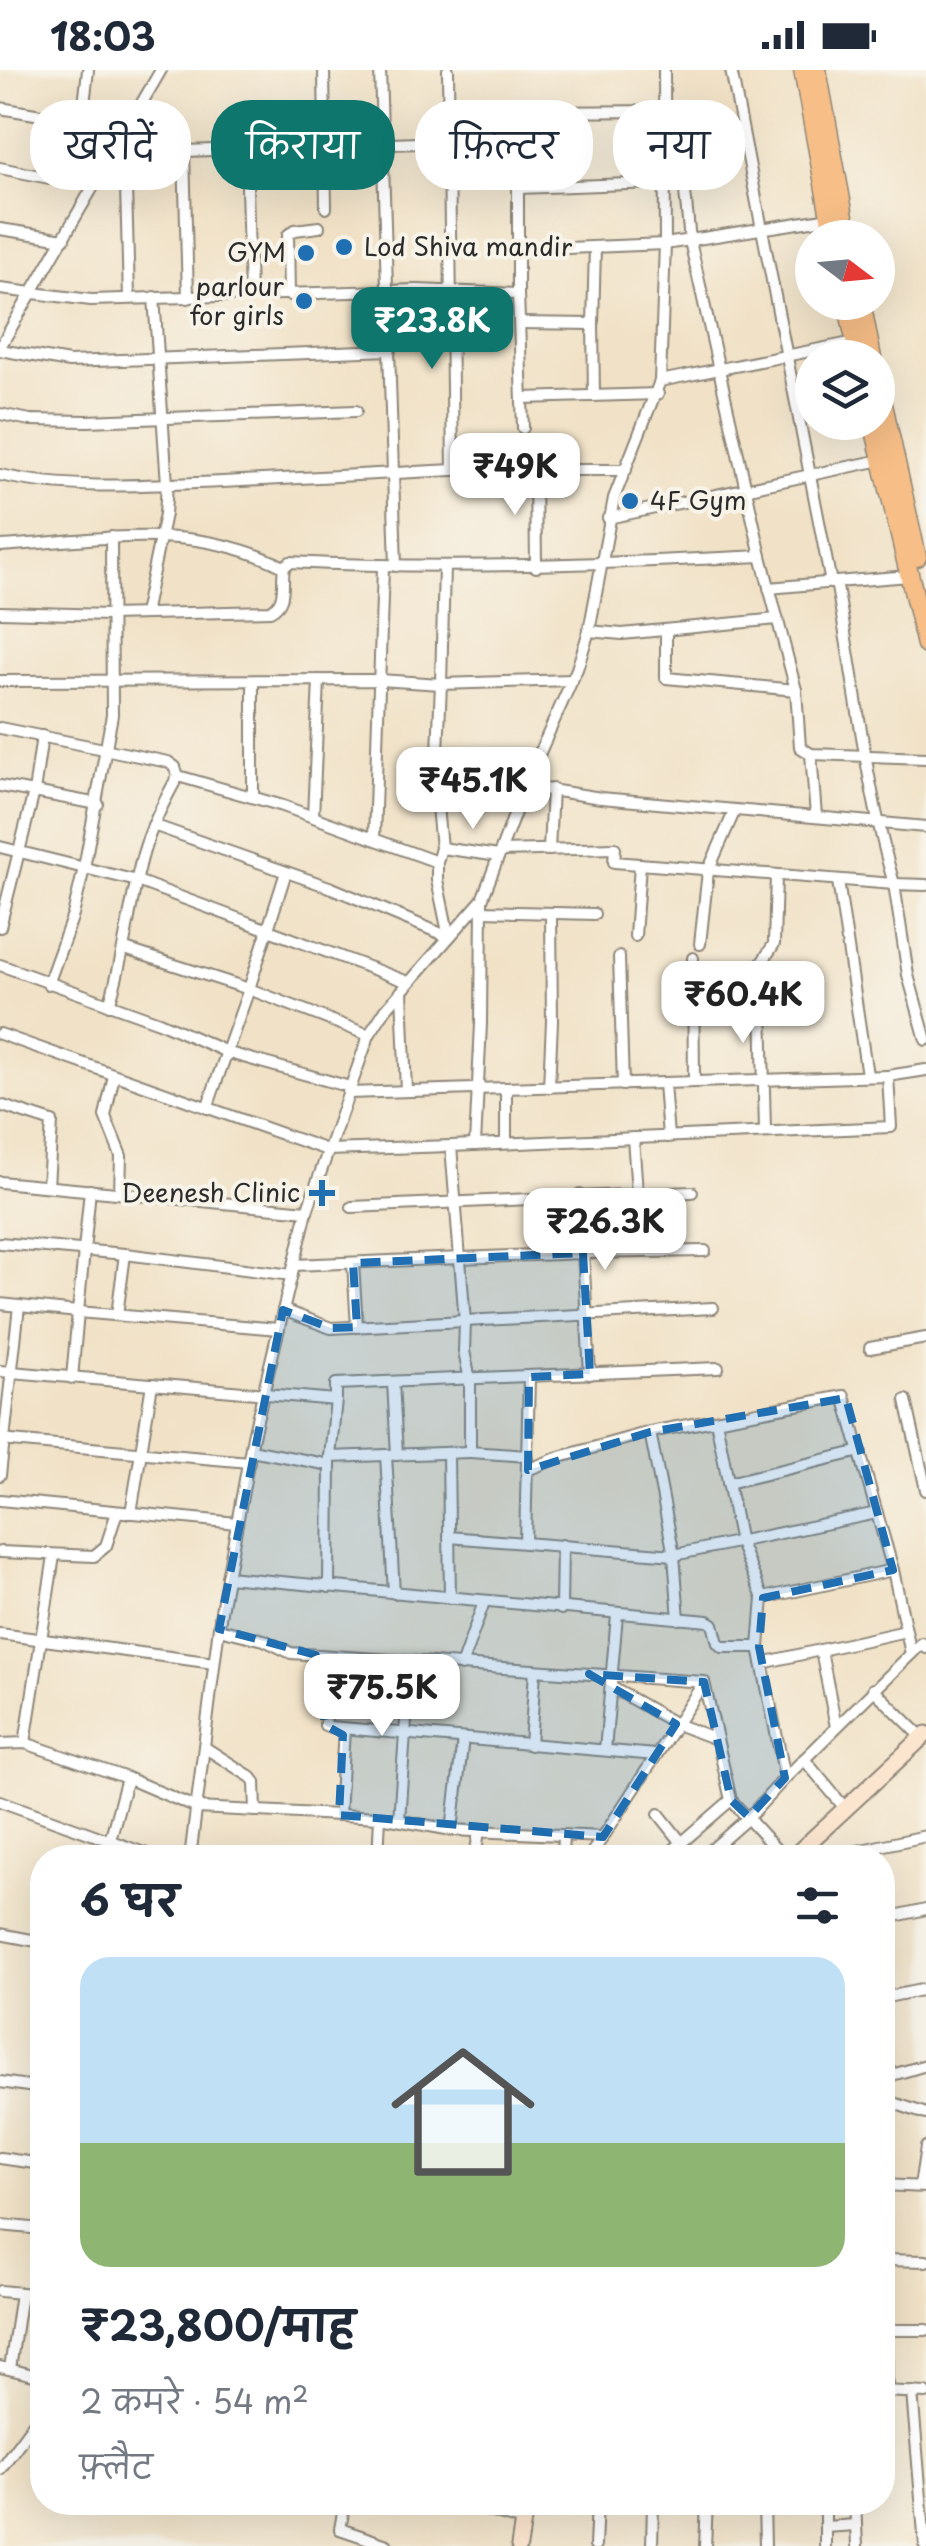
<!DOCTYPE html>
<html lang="hi">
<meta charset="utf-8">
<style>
body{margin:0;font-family:"Playpen Sans","Playpen Sans Deva",sans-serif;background:#f2f2f3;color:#1f2937;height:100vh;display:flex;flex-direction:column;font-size:38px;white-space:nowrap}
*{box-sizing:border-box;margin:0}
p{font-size:32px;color:#747a83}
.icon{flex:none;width:55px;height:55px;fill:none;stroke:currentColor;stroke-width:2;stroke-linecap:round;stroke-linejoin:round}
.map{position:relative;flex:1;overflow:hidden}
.side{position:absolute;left:30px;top:1775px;width:865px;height:670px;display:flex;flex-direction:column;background:#fff;border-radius:40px;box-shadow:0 10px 40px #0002}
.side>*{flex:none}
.hud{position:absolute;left:30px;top:30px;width:868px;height:90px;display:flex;gap:20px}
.needle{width:65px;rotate:106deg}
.tools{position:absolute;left:795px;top:150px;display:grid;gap:20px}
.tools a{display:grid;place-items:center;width:100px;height:100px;border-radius:50%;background:#fff;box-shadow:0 10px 40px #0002;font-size:50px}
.price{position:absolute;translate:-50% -85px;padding:0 22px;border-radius:20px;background:#fff;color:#222;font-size:32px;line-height:65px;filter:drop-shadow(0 2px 5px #0008)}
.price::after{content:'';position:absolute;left:50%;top:60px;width:30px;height:22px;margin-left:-15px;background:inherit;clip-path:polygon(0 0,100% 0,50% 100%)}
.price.current{background:#0f766e;color:#fff}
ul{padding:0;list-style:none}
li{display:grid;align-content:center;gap:20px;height:530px;padding:0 50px}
li span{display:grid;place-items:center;height:310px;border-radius:30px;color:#555}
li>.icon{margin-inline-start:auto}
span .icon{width:180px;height:180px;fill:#fffc;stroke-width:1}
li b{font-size:42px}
h2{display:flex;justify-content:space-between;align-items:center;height:120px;padding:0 50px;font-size:42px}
.pill{padding:0 35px;border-radius:40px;background:#fff;box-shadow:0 10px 40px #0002;font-size:35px;line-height:90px}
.pill.current{background:#0f766e;color:#fff}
.status{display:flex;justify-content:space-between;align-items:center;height:70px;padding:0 50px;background:#fff;direction:ltr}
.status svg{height:28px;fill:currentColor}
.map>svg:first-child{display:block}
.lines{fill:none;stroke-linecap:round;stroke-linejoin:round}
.street-casing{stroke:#8e8679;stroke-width:14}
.secondary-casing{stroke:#8e8679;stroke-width:19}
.primary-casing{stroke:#8e8679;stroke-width:21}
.street{stroke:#fff;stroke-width:10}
.secondary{stroke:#fce5cf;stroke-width:15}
.primary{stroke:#f7be87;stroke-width:18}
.marked{fill:#1f6fb2;fill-opacity:0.2;stroke:#1f6fb2;stroke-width:8;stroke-dasharray:20 12;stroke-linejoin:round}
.poi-dot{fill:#1f6fb2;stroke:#f7f3e8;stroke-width:4}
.labels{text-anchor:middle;stroke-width:8;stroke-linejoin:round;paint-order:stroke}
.poi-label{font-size:25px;fill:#2b2b2b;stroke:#f7f3e8;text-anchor:end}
</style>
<div class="status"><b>18:03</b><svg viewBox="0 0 49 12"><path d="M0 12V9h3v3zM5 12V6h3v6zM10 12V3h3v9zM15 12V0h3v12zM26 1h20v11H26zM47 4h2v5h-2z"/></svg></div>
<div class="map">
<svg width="926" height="2476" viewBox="0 0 926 2476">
<rect width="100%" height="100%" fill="#f7f3e8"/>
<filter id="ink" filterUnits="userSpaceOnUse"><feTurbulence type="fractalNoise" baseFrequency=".01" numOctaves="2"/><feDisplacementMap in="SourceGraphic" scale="20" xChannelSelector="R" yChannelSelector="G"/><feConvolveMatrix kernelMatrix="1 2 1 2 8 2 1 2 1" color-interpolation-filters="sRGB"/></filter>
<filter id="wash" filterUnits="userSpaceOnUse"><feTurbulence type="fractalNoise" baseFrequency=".0048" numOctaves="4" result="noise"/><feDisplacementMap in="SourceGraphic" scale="40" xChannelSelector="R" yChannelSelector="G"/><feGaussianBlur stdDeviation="2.25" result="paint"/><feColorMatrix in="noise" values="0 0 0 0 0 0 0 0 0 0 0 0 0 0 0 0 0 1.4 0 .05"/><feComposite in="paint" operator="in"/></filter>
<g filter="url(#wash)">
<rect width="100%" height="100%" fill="#f1e2c7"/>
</g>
<g filter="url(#ink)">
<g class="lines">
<defs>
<g id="street">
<polyline points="324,0 326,138"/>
<polyline points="380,0 396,496"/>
<polyline points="448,0 453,400 626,400"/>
<polyline points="731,0 831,513"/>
<polyline points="0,38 82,52"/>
<polyline points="534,42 665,41"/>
<polyline points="518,73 518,180"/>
<polyline points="77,75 184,81 448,72"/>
<polyline points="125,79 129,228"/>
<polyline points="246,79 250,227"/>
<polyline points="184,81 188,228"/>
<polyline points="0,98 69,112 82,52 88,0"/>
<polyline points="518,118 684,112 690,171 761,486 796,620 800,677 811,684 926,688"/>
<polyline points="0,159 64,169"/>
<polyline points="0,219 91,230 417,220 518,224 518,180 665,174 830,148"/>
<polyline points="518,224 523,358"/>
<polyline points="289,225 288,165 295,160 319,157"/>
<polyline points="520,253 593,254 595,177"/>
<polyline points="593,254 594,326"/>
<polyline points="0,277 161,0"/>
<polyline points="0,280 69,292 390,280"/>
<polyline points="660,311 665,174 664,0"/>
<polyline points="522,328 658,324"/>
<polyline points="0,344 30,350 87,351 356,341"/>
<polyline points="535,400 536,497"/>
<path d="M0,405C72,421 149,415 222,412C299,408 376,404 453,400"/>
<polyline points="608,448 881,390"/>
<path d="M1,476C100,470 191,450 284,497"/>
<polyline points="769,518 836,512"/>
<path d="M0,542L109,545L270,541C288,532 281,514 284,497L290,492C448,500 604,494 761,486"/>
<polyline points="144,544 165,444 167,414 154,227"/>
<polyline points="666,560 666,608 796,620"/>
<polyline points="589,561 622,564 777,549"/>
<polyline points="0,611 379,610 441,614 444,497"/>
<polyline points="253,611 253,727"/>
<polyline points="0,658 168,692 175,697 178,706 283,736 437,792 437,810 449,867 332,818 153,755"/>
<polyline points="811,684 816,746"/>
<polyline points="0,716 34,722 42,666"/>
<polyline points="525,716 601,728 926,757"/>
<polyline points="313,747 319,610"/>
<polyline points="374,769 383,497"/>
<polyline points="0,777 137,811 408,912"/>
<polyline points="441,778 499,786"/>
<polyline points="549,780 552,719"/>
<path d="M501,781L615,778L614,792L894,814C866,718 855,612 836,512L909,506"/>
<polyline points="437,792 441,778 436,726 441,614 572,610"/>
<polyline points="838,811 867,1005"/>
<polyline points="926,815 894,814 908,905 926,970"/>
<polyline points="482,841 594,844"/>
<polyline points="0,857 34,722 98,734"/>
<polyline points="635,866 640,794"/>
<polyline points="700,874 708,801 735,740"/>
<polyline points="125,879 249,919 369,965"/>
<polyline points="619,887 623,1015"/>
<polyline points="693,888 694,1011"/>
<polyline points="0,895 159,952 229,983 350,1017"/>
<polyline points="48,914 73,845 84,798 112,645 111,467"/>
<polyline points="402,921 406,1021"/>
<path d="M109,935C125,885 129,834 143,784C151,756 164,731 178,706"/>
<polyline points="0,964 327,1080 451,1076"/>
<polyline points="114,1005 105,1046 121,1086 120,1123"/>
<polyline points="664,1013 668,1067"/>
<polyline points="549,1017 552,951 551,843"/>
<polyline points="506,1019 506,1073"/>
<polyline points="348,1023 888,1006"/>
<polyline points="0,1035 52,1052 48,1116"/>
<polyline points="207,1038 249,919 286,802"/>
<polyline points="765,1061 761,894 774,874 776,806"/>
<polyline points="633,1068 637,1122"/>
<polyline points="475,1075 481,954 482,831"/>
<polyline points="0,1112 307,1141"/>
<polyline points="90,1120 78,1242 279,1259"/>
<polyline points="352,1137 692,1122"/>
<polyline points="0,1173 125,1184 292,1205"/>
<polyline points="353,1193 357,1257"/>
<polyline points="294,1195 583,1183 580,1125"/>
<polyline points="0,1234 78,1242 72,1308"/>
<polyline points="283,1240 331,1258 713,1238"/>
<polyline points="117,1245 125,1184"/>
<polyline points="870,1278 926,1268"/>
<polyline points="0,1301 336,1330 336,1314 718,1298"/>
<polyline points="590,1304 583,1183 705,1181"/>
<polyline points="393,1312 397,1385"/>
<polyline points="906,1330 926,1420"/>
<polyline points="716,1350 740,1473 763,1528 759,1577 785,1708 911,1584"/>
<polyline points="650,1362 674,1485 877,1443"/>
<polyline points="0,1370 249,1392"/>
<polyline points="251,1380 330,1395 330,1387 470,1382"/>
<polyline points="448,1383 450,1528"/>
<polyline points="386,1385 394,1523"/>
<polyline points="528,1386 470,1382 470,1310 464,1281 465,1252 451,1076 891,1057 888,1006 926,1000"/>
<polyline points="330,1387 336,1330"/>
<polyline points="527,1400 560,1387 650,1362 844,1326 893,1500 911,1584 922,1573 926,1578"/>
<polyline points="0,1405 19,1236"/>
<polyline points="728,1413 861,1381"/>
<polyline points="0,1430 237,1453"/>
<polyline points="131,1443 152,1314"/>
<polyline points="449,1467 674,1485 679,1549"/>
<polyline points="525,1473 529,1307"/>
<polyline points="0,1482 94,1486 106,1476 117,1442"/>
<polyline points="227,1507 708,1551 713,1554 718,1573 722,1577 759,1577"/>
<polyline points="329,1517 330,1395"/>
<polyline points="763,1528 893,1500"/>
<polyline points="561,1539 562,1475"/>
<polyline points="219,1559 264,1570 291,1583 704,1612"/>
<polyline points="0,1564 214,1593"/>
<polyline points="821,1581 836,1657"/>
<polyline points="316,1585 315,1614 327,1636 325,1655 330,1657 656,1685"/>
<polyline points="762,1593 906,1561"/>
<polyline points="461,1596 484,1532"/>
<polyline points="611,1617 676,1654 716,1669"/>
<polyline points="873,1619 922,1667"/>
<polyline points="25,1673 54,1486"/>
<polyline points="0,1674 25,1673 127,1708 197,1738 380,1747 378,1788"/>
<polyline points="530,1675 535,1601"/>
<polyline points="204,1677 251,1707 255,1712 256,1741"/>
<polyline points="605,1680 617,1545"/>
<polyline points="804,1689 844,1737"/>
<polyline points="0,1731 158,1788"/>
<polyline points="659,1744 682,1773"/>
<polyline points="339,1745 344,1659"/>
<polyline points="380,1747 452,1760 603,1767 704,1612 731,1730 784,1788"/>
<polyline points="399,1750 410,1592"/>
<polyline points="452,1760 463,1669"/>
<polyline points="110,1770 127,1708"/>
<polyline points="857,1781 926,1766"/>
<polyline points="190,1788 221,1541 253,1366 307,1141 369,965 386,939 482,830 525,716 577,599 589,561 614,428 660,311 855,272"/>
<polyline points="475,1788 479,1761"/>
<polyline points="562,1788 563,1765"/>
<polyline points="588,1788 603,1767"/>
<polyline points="664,1788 731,1730"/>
<polyline points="702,1788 749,1747 785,1708"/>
<polyline points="882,1849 926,1839"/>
<polyline points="0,1864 42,1872"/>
<polyline points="882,1928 926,1919"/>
<polyline points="882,2008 926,1995"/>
<polyline points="0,2012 42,2018"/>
<polyline points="882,2029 926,2044"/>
<polyline points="0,2088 42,2094"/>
<polyline points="882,2115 926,2117"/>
<polyline points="884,2115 887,2321"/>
<polyline points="920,2116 926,2077"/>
<polyline points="0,2155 42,2159"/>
<polyline points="883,2190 926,2191"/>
<polyline points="0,2221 42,2225"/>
<polyline points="883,2260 926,2260"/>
<polyline points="0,2297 42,2307"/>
<polyline points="10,2299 21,2223"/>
<polyline points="882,2321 926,2323"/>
<polyline points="912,2322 925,2476"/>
<polyline points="0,2399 42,2342"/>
<polyline points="345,2432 340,2459 387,2475"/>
<polyline points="403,2432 408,2434"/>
<polyline points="459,2432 523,2451"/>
<polyline points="764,2432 765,2476"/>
<polyline points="825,2432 825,2476"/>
<polyline points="855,2432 857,2476"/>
<polyline points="825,2457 856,2455"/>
<polyline points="595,2476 597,2432"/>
<polyline points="652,2476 653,2432"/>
<polyline points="705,2476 707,2432"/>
</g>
<g id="secondary">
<polyline points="792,1788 926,1664"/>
<polyline points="519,2476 526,2432"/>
</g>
<g id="primary">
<polyline points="803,0 834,168"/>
<polyline points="817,0 848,168"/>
<polyline points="847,232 859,288"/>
<polyline points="861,232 872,288"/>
<polyline points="878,312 917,487"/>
<polyline points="873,352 926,575"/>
</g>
</defs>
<use href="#street" class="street-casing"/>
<use href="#secondary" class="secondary-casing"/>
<use href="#primary" class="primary-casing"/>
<use href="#street" class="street"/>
<use href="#secondary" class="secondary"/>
<use href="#primary" class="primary"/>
</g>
</g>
<path class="marked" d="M583,1183L590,1304L529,1307L528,1400L650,1362L846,1328L893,1500L763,1528L759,1577L785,1708L749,1747L731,1730L704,1612L589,1604L676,1654L603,1767L339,1745L343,1665L325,1655L316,1585L219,1559L283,1240L331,1258L357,1257L353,1193Z"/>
<g class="poi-dot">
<circle cx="344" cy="177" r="10"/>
<circle cx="306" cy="183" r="10"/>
<circle cx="304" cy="231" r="10"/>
<circle cx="630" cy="431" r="10"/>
<path d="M317 1108h10v10h10v10h-10v10h-10v-10h-10v-10h10z"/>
</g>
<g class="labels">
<g class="poi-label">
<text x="364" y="186" text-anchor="start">Lod Shiva mandir</text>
<text x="286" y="192">GYM</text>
<text x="284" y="226">parlour<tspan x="284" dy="29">for girls</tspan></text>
<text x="650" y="440" text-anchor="start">4F Gym</text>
<text x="300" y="1132">Deenesh Clinic</text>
</g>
</g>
</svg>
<div class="tools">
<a><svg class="needle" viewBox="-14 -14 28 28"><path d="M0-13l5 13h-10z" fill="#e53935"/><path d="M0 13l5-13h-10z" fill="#747a83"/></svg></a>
<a><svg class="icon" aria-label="layers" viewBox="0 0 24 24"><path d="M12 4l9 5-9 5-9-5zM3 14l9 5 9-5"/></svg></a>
</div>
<b class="price current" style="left:432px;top:302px">₹23.8K</b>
<b class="price" style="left:515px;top:448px">₹49K</b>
<b class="price" style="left:473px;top:762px">₹45.1K</b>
<b class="price" style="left:743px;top:976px">₹60.4K</b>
<b class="price" style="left:605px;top:1203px">₹26.3K</b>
<b class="price" style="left:382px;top:1669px">₹75.5K</b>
<div class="hud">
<a class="pill">खरीदें</a>
<a class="pill current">किराया</a>
<a class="pill">फ़िल्टर</a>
<a class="pill">नया</a>
</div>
<section class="side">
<h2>6 घर<svg class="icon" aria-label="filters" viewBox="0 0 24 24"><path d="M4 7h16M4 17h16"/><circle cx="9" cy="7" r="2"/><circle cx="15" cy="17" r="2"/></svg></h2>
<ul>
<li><span style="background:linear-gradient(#bfe0f5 60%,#8fb573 0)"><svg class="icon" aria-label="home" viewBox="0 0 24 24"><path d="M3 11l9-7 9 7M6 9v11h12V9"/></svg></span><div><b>₹23,800/माह</b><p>2 कमरे · 54 m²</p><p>फ़्लैट</p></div></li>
</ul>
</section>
</div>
